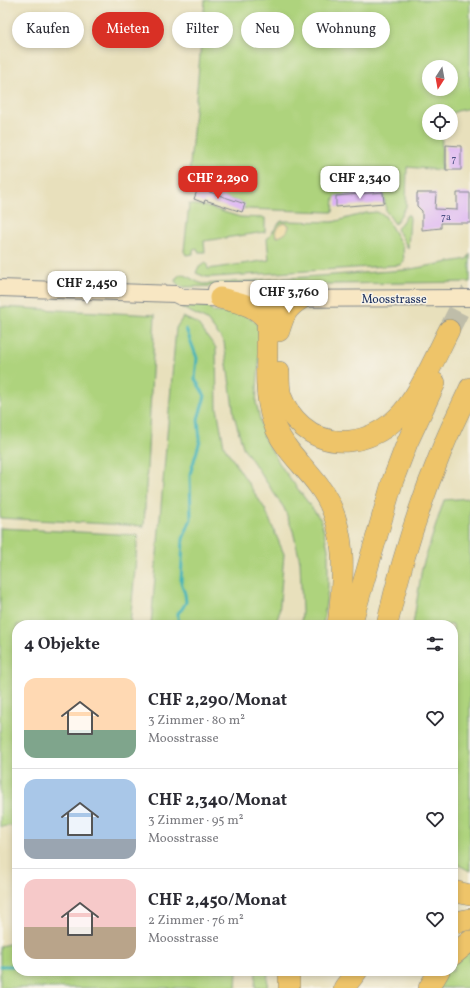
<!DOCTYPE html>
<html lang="de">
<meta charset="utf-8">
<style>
body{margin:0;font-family:Vollkorn,serif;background:#f7f7f7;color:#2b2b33;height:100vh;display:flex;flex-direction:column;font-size:15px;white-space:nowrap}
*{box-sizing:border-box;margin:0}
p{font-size:13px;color:#7c7c81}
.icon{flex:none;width:22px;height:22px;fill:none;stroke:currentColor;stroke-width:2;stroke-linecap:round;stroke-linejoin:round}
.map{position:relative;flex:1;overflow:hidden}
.details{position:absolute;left:12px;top:620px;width:446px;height:356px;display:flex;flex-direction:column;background:#fff;border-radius:16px;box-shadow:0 2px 6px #0003}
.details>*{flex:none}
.top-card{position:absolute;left:12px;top:12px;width:446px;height:36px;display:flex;gap:8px}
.needle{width:26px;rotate:191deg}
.buttons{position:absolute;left:422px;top:60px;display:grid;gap:8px}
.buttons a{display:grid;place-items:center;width:36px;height:36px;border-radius:50%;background:#fff;box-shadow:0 2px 6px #0003;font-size:20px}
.price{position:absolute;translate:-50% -34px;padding:0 9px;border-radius:8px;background:#fff;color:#222;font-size:13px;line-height:26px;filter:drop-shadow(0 1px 2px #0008)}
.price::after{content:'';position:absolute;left:50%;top:24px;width:12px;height:9px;margin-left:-6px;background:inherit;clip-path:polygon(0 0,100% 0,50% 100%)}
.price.selected{background:#d93025;color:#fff}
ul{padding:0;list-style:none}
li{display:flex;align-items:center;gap:12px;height:100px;padding:0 12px}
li+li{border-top:1px solid #e1e1e2}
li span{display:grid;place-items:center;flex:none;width:112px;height:80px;border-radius:12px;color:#555}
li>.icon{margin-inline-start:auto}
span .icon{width:48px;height:48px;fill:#fffc;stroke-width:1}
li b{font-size:17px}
h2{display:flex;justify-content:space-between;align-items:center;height:48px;padding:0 12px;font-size:17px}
.pill{padding:0 14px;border-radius:18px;background:#fff;box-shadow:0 2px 6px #0003;font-size:14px;line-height:36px}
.pill.selected{background:#d93025;color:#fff}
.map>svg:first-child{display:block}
.green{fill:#aed37d;stroke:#64816e;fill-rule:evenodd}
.sand{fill:#eeda9e;stroke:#84847e}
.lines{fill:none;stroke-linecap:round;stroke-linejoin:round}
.stream{stroke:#43b3ba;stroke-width:3}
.building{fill:#dbb0f4}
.highway-tunnel{stroke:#bfbda9;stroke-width:21;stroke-dasharray:21 10;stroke-linecap:butt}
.secondary-casing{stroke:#82888d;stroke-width:18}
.highway-casing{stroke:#82888d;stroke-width:22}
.secondary{stroke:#f8e7c3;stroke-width:16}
.highway{stroke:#eec469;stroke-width:21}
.labels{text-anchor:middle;stroke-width:3;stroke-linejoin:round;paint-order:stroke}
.number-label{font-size:10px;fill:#4b4f84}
.street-label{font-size:12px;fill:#1b2f5e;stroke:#f7f3e8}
</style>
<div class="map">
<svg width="470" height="988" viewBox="0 0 470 988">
<rect width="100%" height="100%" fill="#f7f3e8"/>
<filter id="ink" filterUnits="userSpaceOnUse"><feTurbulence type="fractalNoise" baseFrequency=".025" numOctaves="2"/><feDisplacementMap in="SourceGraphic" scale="8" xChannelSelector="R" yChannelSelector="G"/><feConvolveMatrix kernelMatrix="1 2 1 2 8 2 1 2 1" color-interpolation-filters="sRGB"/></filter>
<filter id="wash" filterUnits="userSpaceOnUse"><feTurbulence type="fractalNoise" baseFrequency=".012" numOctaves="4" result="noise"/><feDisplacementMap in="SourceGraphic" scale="16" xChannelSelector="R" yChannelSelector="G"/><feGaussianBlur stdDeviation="0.9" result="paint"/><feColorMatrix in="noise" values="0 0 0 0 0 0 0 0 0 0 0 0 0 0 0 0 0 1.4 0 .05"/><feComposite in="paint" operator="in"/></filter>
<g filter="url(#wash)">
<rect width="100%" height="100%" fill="#e8e0bc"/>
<g class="green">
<path d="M205,0H470V108L457,111L451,114V111H429V133H442L441,170L407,167L406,207L395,224L386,211L383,192L336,196L334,198L333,212H328L248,209L243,208L244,204L198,188L188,187ZM429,67H451V89H429Z"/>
<polygon points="189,204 204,206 240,217 265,218 265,232 204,241 205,252 198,252 197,249 193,250 193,254 186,255 184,251"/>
<polygon points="377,212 385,216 403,247 404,261 401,265 213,277 206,277 196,273 198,268 206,262 208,269 269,260 267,239 280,222 282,221 333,222 366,213"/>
<polygon points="407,215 409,215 410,218 408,248 397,229"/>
<path d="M470,254V282L267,285L184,287L179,286L175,281L176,278L181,274C190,276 194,282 204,284L405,270L467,259Z"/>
<polygon points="184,304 209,307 213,312 229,313 234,308 256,322 261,337 256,402 264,438 283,469 321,520 328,549 328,588 323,625 301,625 302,611 300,561 293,531 284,508 243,447 234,415 224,342 207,320 182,308"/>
<polygon points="0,307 155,315 144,526 0,518"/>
<polygon points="183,317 198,324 216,348 217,408 224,446 265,509 284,554 279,614 275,625 151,625 176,328"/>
<polygon points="470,498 470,871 453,862 453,625 413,625 422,568 444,500"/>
<polygon points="0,528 138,535 130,625 17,625 17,825 0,827"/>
<polygon points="17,942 17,971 237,971 236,988 0,988 0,946"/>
<polygon points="470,949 470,988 436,988 447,971 453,971 453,965"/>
<polygon points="256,971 268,971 267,988 255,988"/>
</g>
<path class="sand" d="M285,223L289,225C289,232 284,235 278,237L276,236L275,231L281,224Z"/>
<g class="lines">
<g class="stream">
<polyline points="182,625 178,619 178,613 182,609 186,602 185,594 181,582 183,539 191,519 190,474 200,441 198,419 205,396 195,379 197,358 186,329"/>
<polyline points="0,966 17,966"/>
</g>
</g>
<g id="blocks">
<g class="building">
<polygon points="446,145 461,146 461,170 446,170"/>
<polygon points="198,188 245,204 242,212 205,200 204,203 194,199"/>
<polygon points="383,192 384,203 336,207 336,196"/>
<polygon points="417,193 436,193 435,209 457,210 457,193 470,193 470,223 441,223 441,228 422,230 422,211 417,206"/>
</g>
</g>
</g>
<g filter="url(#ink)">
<use href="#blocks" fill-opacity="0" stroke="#82888d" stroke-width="1"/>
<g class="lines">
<polyline class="highway-tunnel" points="449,330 464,300 470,294"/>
<defs>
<g id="secondary">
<polyline points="0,288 175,294 181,297 232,299"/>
<polyline points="216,290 273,290"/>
<polyline points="257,299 470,298"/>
</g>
<g id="highway">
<path d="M220,298C239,303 254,304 267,320"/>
<path d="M269,300C267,318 267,336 267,354C266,379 266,406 276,429C286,451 304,466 318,485C349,525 344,577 338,625"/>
<path d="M279,331C284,315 286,308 301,299"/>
<path d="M279,372C279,380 279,389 281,396C285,408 293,418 302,426C331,451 370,443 396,419C418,399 435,357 449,330"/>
<polyline points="351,625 393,480 407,443 435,383"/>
<path d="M387,625C400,566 418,508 441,452C449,431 460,410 470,388"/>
<polyline points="453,891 470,895"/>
<polyline points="453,923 470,919"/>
<polyline points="453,955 470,941"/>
<polyline points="289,988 289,971"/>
<polyline points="344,988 357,971"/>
<polyline points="429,988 439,971"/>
</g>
</defs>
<use href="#secondary" class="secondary-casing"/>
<use href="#highway" class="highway-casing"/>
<use href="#secondary" class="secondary"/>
<use href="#highway" class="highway"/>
</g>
</g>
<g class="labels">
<g class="number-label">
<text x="454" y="162">7</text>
<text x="446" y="220">7a</text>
</g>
<g class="street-label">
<text x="394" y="303">Moosstrasse</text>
</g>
</g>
</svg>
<div class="buttons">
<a><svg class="needle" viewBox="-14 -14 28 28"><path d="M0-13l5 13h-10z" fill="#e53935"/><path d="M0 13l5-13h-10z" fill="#7c7c81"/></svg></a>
<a><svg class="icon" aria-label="locate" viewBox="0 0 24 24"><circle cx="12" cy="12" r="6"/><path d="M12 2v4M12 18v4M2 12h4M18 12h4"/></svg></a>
</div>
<b class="price selected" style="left:218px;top:200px">CHF 2,290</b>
<b class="price" style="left:360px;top:200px">CHF 2,340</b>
<b class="price" style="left:87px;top:305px">CHF 2,450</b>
<b class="price" style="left:289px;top:314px">CHF 3,760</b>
<div class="top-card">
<a class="pill">Kaufen</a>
<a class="pill selected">Mieten</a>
<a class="pill">Filter</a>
<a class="pill">Neu</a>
<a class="pill">Wohnung</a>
</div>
<section class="details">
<h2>4 Objekte<svg class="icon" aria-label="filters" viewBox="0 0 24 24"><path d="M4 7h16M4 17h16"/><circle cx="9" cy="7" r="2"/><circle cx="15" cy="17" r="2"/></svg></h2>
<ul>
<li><span style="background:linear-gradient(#ffd9b3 65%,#7fa58c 0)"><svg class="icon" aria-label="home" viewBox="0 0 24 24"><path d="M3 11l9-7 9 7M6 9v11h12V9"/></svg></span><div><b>CHF 2,290/Monat</b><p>3 Zimmer · 80 m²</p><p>Moosstrasse</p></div><svg class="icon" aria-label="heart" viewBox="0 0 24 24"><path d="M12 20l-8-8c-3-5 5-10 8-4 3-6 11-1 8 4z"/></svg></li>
<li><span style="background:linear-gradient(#a9c7e8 75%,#9aa5b1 0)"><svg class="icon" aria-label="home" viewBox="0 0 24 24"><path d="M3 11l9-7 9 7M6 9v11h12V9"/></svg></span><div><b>CHF 2,340/Monat</b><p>3 Zimmer · 95 m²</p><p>Moosstrasse</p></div><svg class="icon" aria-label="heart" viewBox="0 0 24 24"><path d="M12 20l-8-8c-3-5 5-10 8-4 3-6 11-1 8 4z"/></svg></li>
<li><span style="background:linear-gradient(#f6c9c9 60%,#b9a48a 0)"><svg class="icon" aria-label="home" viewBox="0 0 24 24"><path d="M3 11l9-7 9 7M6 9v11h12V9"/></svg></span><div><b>CHF 2,450/Monat</b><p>2 Zimmer · 76 m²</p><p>Moosstrasse</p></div><svg class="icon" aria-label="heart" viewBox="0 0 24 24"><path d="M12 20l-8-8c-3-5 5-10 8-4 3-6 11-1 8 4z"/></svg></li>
</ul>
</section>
</div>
